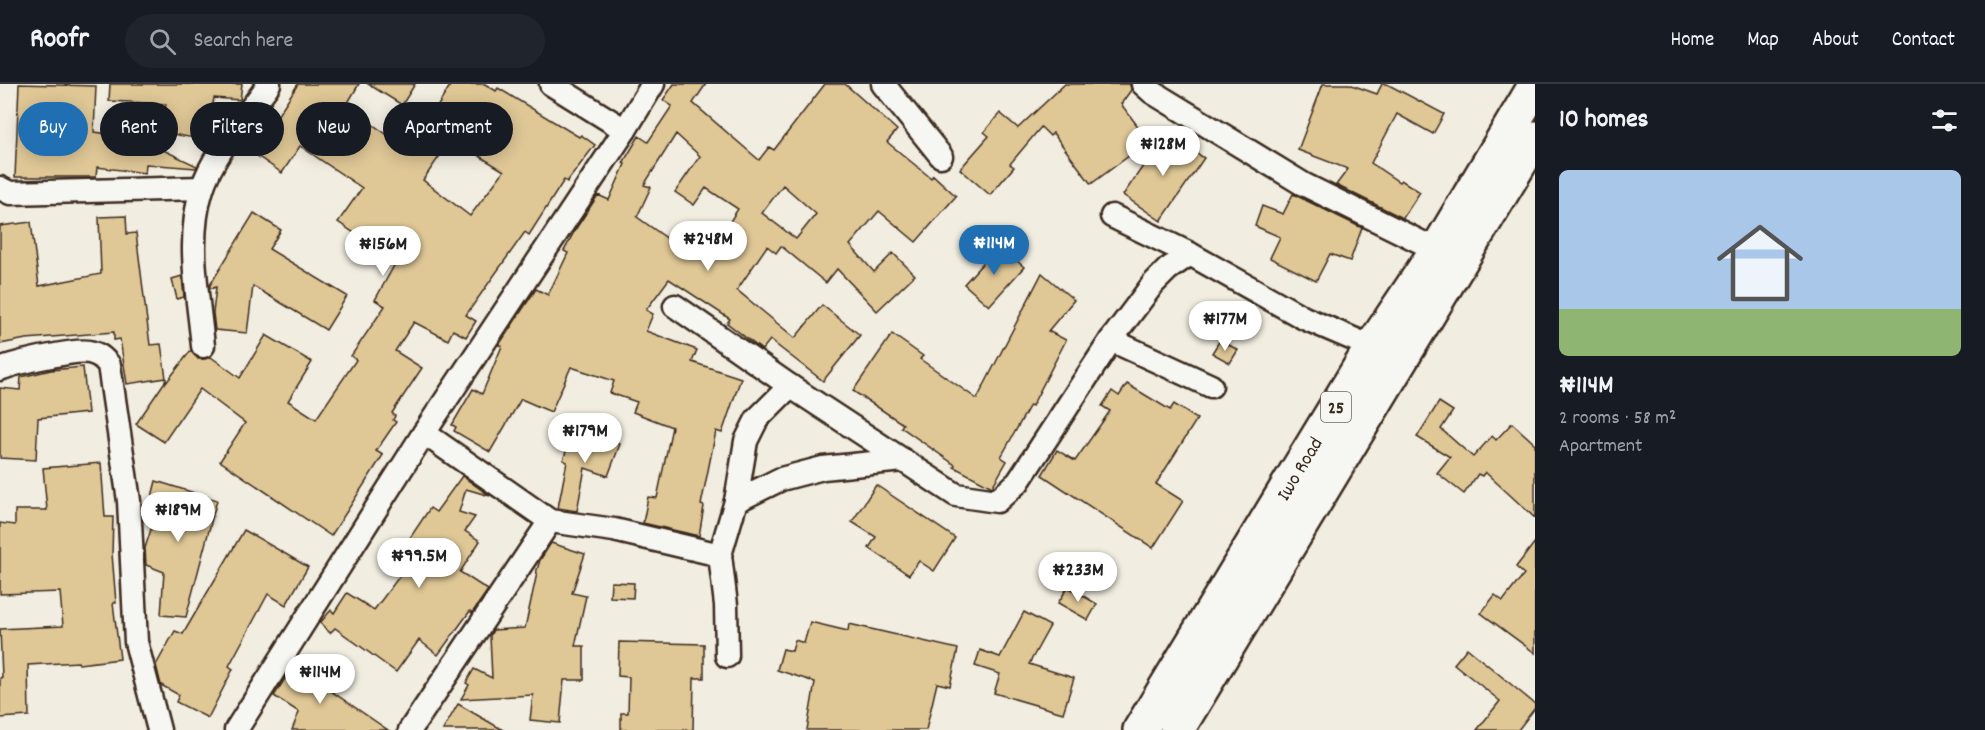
<!DOCTYPE html>
<meta charset="utf-8">
<style>
body{margin:0;font-family:Dekko,sans-serif;background:#20242c;color:#f1f3f6;height:100vh;display:flex;flex-direction:column;font-size:22px;white-space:nowrap}
*{box-sizing:border-box;margin:0}
p{font-size:20px;color:#9ea1a6}
.icon{flex:none;width:33px;height:33px;fill:none;stroke:currentColor;stroke-width:2;stroke-linecap:round;stroke-linejoin:round}
.map{position:relative;flex:1;overflow:hidden}
.details{display:flex;flex-direction:column;background:#171b24;width:450px}
.details>*{flex:none}
.banner{position:absolute;left:18px;top:18px;width:570px;height:54px;display:flex;gap:12px}
.price{position:absolute;translate:-50% -51px;padding:0 14px;border-radius:21px;background:#fff;color:#222;font-size:20px;line-height:39px;filter:drop-shadow(0 2px 3px #0008)}
.price::after{content:'';position:absolute;left:50%;top:36px;width:18px;height:14px;margin-left:-9px;background:inherit;clip-path:polygon(0 0,100% 0,50% 100%)}
.price.selected{background:#1f6fb2;color:#fff}
ul{padding:0;list-style:none}
li{display:grid;align-content:center;gap:12px;height:318px;padding:0 24px}
li span{display:grid;place-items:center;height:186px;border-radius:9px;color:#555}
li>.icon{margin-inline-start:auto}
span .icon{width:108px;height:108px;fill:#fffc;stroke-width:1}
li b{font-size:26px}
h2{display:flex;justify-content:space-between;align-items:center;height:72px;padding:0 24px;font-size:26px}
.pill{padding:0 21px;border-radius:27px;background:#171b24;box-shadow:0 3px 15px #0003;font-size:21px;line-height:54px}
.pill.selected{background:#1f6fb2;color:#fff}
header{display:flex;align-items:center;gap:36px;box-sizing:border-box;height:84px;padding:0 30px;background:#171b24;border-bottom:2px solid #363941}
header strong{font-size:28px}
nav{display:flex;gap:33px;margin-inline-start:auto;font-size:21px}
.search{width:420px;height:54px;background:#20242c;display:flex;align-items:center;gap:15px;box-sizing:border-box;padding:0 21px;border-radius:33px;color:#9ea1a6;font-size:22px}
main{display:flex;flex:1;min-height:0}
.map>svg:first-child{display:block}
.building{fill:#dfc796;stroke:#3b2a1e;stroke-width:1.5;fill-rule:evenodd}
.lines{fill:none;stroke-linecap:round;stroke-linejoin:round}
.minor-casing{stroke:#3b2a1e;stroke-width:27}
.primary-casing{stroke:#3b2a1e;stroke-width:38}
.minor{stroke:#f6f6f2;stroke-width:22}
.primary{stroke:#f6f6f2;stroke-width:33}
.labels{text-anchor:middle;stroke-width:4.5;stroke-linejoin:round;paint-order:stroke}
.shield{fill:#f6f6f2;stroke:#73675e;stroke-width:1.5}
.shield-label{font-size:18px;font-weight:bold;fill:#3b2a1e}
.street-label{font-size:20px;fill:#3b2a1e;stroke:#f6f6f2}
</style>
<header>
<strong>Roofr</strong>
<div class="search"><svg class="icon" aria-label="search" viewBox="0 0 24 24"><circle cx="10" cy="10" r="6"/><path d="M15 15l6 6"/></svg>Search here</div>
<nav><a>Home</a><a>Map</a><a>About</a><a>Contact</a></nav>
</header>
<main>
<div class="map">
<svg width="1535" height="646" viewBox="0 0 1535 646">
<rect width="100%" height="100%" fill="#f1ede0"/>
<filter id="ink" filterUnits="userSpaceOnUse"><feTurbulence type="fractalNoise" baseFrequency=".0167" numOctaves="2"/><feDisplacementMap in="SourceGraphic" scale="12" xChannelSelector="R" yChannelSelector="G"/><feConvolveMatrix kernelMatrix="1 2 1 2 8 2 1 2 1" color-interpolation-filters="sRGB"/></filter>
<g filter="url(#ink)">
<g class="building">
<polygon points="19,0 96,2 94,48 136,53 197,82 196,84 146,80 145,89 97,83 96,93 15,93"/>
<polygon points="110,0 242,0 240,16 214,14 206,56 160,48 166,20 109,17"/>
<path d="M298,0H359L346,22L395,56L409,36L424,45L451,0H485L496,7L498,4L579,53L581,51L595,61L567,98L564,96L529,151L525,148L466,231L476,237L466,253L453,246L448,256L414,238L395,267L422,284L392,329L395,332L393,336L396,338L376,367L383,371L331,452L220,377L245,339L200,305L164,358L136,340L166,296V299L191,266L198,275H205L211,273L240,294L266,251L312,278L288,317L316,335L356,276L351,272L385,222L375,216L396,178L367,156L366,157L338,138L362,104L300,62L282,89L253,69ZM450,57L457,61L458,59L504,87L470,132L423,96Z"/>
<polygon points="368,0 415,0 402,21"/>
<path d="M674,0H706L693,19L759,76L769,63L774,66L825,0H845L897,46L887,58L931,94L933,91L956,112L916,158L879,127L850,161L874,188L893,169L915,191L877,227L837,185L826,199L781,162L776,169L767,162L737,206L795,254L822,221L860,251L823,297L770,256L762,266L727,239L730,235L669,195L646,226L653,230L646,247L697,266L692,278L741,294L722,349L716,347L701,421L704,422L699,452L643,439L648,413L657,414L672,343L633,328L637,318L610,309L614,297L571,283L551,328L521,315L490,368L454,347L456,343L452,341L473,305L482,310L502,262L499,261L536,205L548,211L568,169L564,167L575,146L598,111L609,116L625,80L623,79L639,52L648,58L672,22L663,16ZM676,50L700,72L675,108L694,121L706,104L738,125L707,173L673,149L668,155L637,133L651,103L644,101ZM783,101L816,130L796,155L762,129Z"/>
<polygon points="1065,0 1130,0 1131,6 1121,20 1149,57 1091,100 1053,49 1050,52 1041,43 1010,80 1014,83 990,111 960,85 989,52 984,48 1000,29 1018,44"/>
<polygon points="1323,0 1349,0 1377,10 1382,0 1387,0 1444,30 1433,50 1397,30 1371,79 1399,98 1401,96 1420,108 1403,134 1336,101 1348,85 1298,66"/>
<polygon points="1166,49 1204,74 1161,137 1123,111"/>
<polygon points="1293,110 1362,144 1350,177 1330,170 1316,197 1270,174 1280,153 1255,142 1262,122 1283,130"/>
<polygon points="254,129 281,146 269,165 347,212 326,246 253,202 247,249 215,246 213,229 216,203 210,205 210,201"/>
<polygon points="126,132 127,150 136,149 150,261 161,260 166,294 127,300 120,255 114,256 114,248 26,255 0,260 0,142 31,138 39,202 101,190 99,133"/>
<polygon points="999,161 1024,183 989,222 964,200"/>
<polygon points="1042,189 1074,216 1048,247 1066,256 1032,322 1030,321 1001,373 1007,377 992,403 954,383 955,381 901,343 903,340 853,307 892,250 923,272 920,275 977,315"/>
<polygon points="182,192 184,213 177,215 172,195"/>
<polygon points="1220,256 1238,266 1230,279 1212,269"/>
<polygon points="83,283 88,329 38,334 36,376 0,374 0,304 20,306 21,293 51,286"/>
<polygon points="1127,300 1170,326 1174,320 1197,335 1156,400 1183,417 1153,464 1042,391 1057,366 1075,377 1110,327 1102,322 1112,307 1119,312"/>
<polygon points="1439,318 1453,327 1441,345 1473,373 1492,352 1496,356 1512,339 1535,360 1535,434 1485,388 1482,392 1478,390 1464,410 1437,389 1450,373 1417,353"/>
<polygon points="575,343 620,360 608,392 585,384 577,427 558,424 567,378 563,376"/>
<polygon points="101,379 105,433 113,433 112,470 116,519 113,519 120,575 79,580 78,578 28,581 29,632 0,634 0,594 2,593 0,545 63,542 60,508 0,510 0,439 15,441 15,426 47,426 43,384"/>
<polygon points="462,392 490,412 466,405 459,428 475,433 465,447 480,457 460,488 488,506 472,529 470,527 438,571 419,556 396,588 335,544 330,549 320,539 331,526 334,529 347,509 374,526 408,481 392,471 404,454 408,457 430,424 436,428"/>
<polygon points="156,397 217,416 186,533 161,531 164,488 146,481 145,464 155,433 147,432"/>
<polygon points="876,401 955,454 934,487 919,477 909,491 869,464 876,453 852,438"/>
<polygon points="244,446 308,483 286,521 268,510 229,582 233,585 208,634 176,618 179,611 161,601 156,581 175,547 183,550"/>
<polygon points="1535,458 1535,569 1481,529 1495,511 1503,517 1524,490 1516,483"/>
<polygon points="551,459 585,470 572,509 586,512 575,562 584,562 584,596 564,596 560,639 530,636 533,611 461,615 469,601 466,599 474,585 492,594 490,552 493,546 525,544 537,489 536,489 540,476"/>
<polygon points="611,498 634,499 633,514 610,513"/>
<polygon points="1068,503 1097,520 1088,536 1058,519"/>
<polygon points="1024,528 1050,542 1029,580 1074,594 1063,629 994,609 1000,590 975,582 980,566 1000,573"/>
<polygon points="810,538 848,547 849,540 958,565 950,602 937,599 926,646 807,646 815,598 777,586 783,565 792,567 795,556 804,559"/>
<polygon points="619,558 704,560 704,594 694,594 693,646 621,646 621,629 628,629 629,593 618,592"/>
<polygon points="1467,564 1535,620 1535,624 1518,646 1477,646 1500,617 1454,580"/>
<polygon points="295,579 311,589 309,592 388,646 292,646 299,628 274,612"/>
<polygon points="458,620 503,646 443,646"/>
</g>
<g class="lines">
<defs>
<g id="minor">
<polyline points="551,0 625,46"/>
<polyline points="883,0 941,72"/>
<polyline points="1143,0 1152,8 1303,100 1437,166"/>
<polyline points="0,104 10,109 202,104"/>
<polyline points="1112,132 1190,170 1304,234 1372,263"/>
<polyline points="675,222 790,302 956,411 997,417 1018,398 1111,256 1153,200 1168,185 1190,170"/>
<polyline points="1111,256 1211,302"/>
<path d="M203,262C198,211 186,155 202,105C212,71 248,30 269,0"/>
<path d="M0,285C14,279 76,265 89,268C99,270 103,274 109,281L129,417L136,558L159,646"/>
<polyline points="424,349 550,437 614,446 720,471"/>
<polyline points="736,417 781,395 823,384 903,376"/>
<polyline points="727,572 726,521 720,471 736,417 746,357 757,335 790,302"/>
<polyline points="236,646 424,349 625,46 653,0"/>
<polyline points="410,646 550,437"/>
</g>
<g id="primary">
<path id="s1" d="M1140,646L1372,263L1437,166L1535,2"/>
<polyline points="1177,646 1535,54"/>
</g>
</defs>
<use href="#minor" class="minor-casing"/>
<use href="#primary" class="primary-casing"/>
<use href="#minor" class="minor"/>
<use href="#primary" class="primary"/>
</g>
</g>
<g class="labels">
<rect class="shield" x="1321" y="308" width="30" height="30" rx="4.5"/>
<g class="shield-label">
<text x="1336" y="329">25</text>
</g>
<g class="street-label">
<text dy="7" stroke="none"><textPath href="#s1" startOffset="306">Iwo Road</textPath></text>
</g>
</g>
</svg>
<b class="price" style="left:1163px;top:93px">₦128M</b>
<b class="price" style="left:708px;top:188px">₦248M</b>
<b class="price selected" style="left:994px;top:192px">₦114M</b>
<b class="price" style="left:383px;top:193px">₦156M</b>
<b class="price" style="left:1225px;top:268px">₦177M</b>
<b class="price" style="left:585px;top:380px">₦179M</b>
<b class="price" style="left:178px;top:459px">₦189M</b>
<b class="price" style="left:419px;top:505px">₦99.5M</b>
<b class="price" style="left:1078px;top:519px">₦233M</b>
<b class="price" style="left:320px;top:621px">₦114M</b>
<div class="banner">
<a class="pill selected">Buy</a>
<a class="pill">Rent</a>
<a class="pill">Filters</a>
<a class="pill">New</a>
<a class="pill">Apartment</a>
</div>
</div>
<section class="details">
<h2>10 homes<svg class="icon" aria-label="filters" viewBox="0 0 24 24"><path d="M4 7h16M4 17h16"/><circle cx="9" cy="7" r="2"/><circle cx="15" cy="17" r="2"/></svg></h2>
<ul>
<li><span style="background:linear-gradient(#a9c7e8 75%,#8fb573 0)"><svg class="icon" aria-label="home" viewBox="0 0 24 24"><path d="M3 11l9-7 9 7M6 9v11h12V9"/></svg></span><div><b>₦114M</b><p>2 rooms · 58 m²</p><p>Apartment</p></div></li>
</ul>
</section>
</main>
